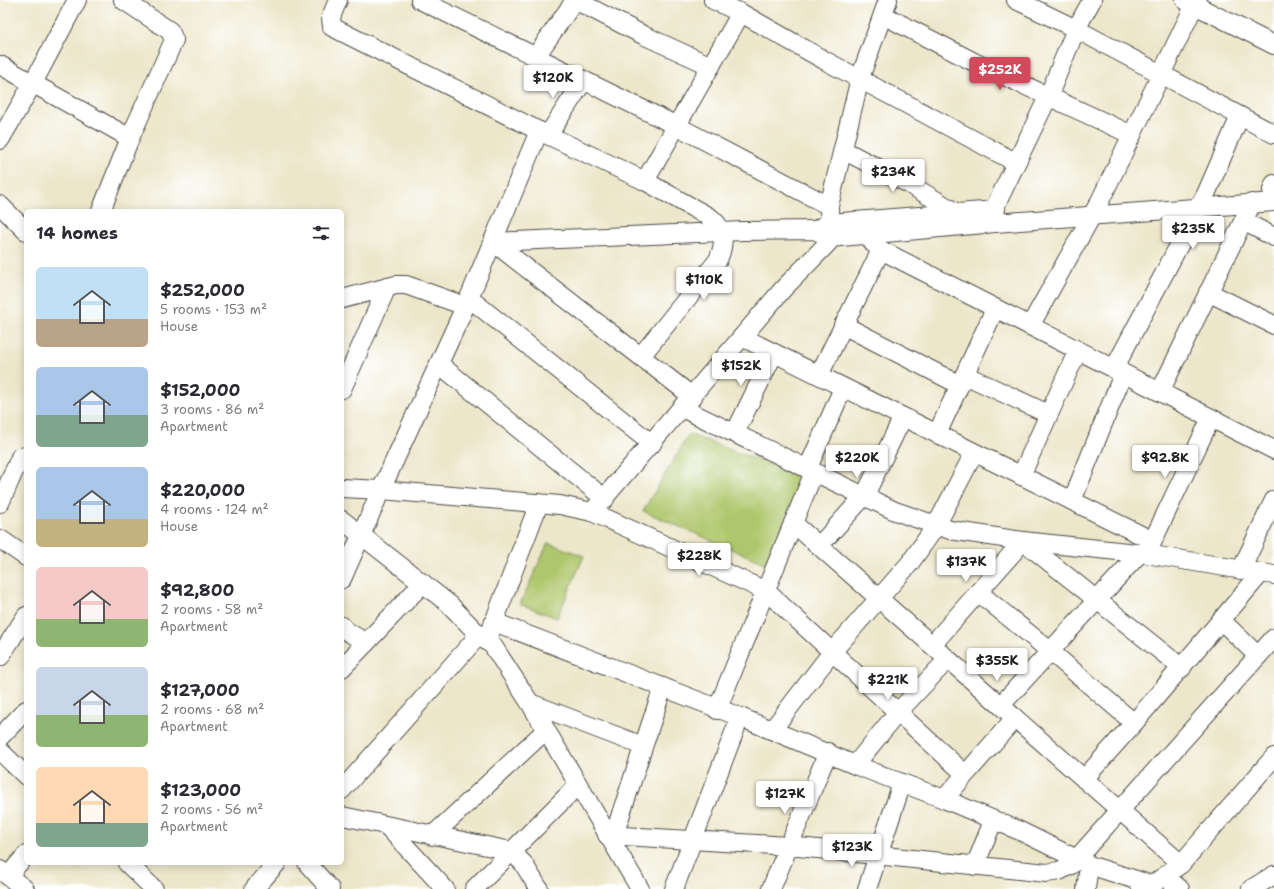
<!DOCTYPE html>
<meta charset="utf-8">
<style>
body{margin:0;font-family:"Shantell Sans",sans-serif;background:#f7f7f7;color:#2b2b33;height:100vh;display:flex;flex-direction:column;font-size:15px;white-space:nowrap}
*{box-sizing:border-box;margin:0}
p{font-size:13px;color:#7c7c81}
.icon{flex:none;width:22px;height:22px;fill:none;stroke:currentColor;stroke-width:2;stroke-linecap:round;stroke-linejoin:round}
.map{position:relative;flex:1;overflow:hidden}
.drawer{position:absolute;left:24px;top:209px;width:320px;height:656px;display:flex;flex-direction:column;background:#fff;border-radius:6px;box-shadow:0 2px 10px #0003}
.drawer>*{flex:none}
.price{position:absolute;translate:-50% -34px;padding:0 9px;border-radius:4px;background:#fff;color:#222;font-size:13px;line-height:26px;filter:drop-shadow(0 1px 2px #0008)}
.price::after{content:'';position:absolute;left:50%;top:24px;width:12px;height:9px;margin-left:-6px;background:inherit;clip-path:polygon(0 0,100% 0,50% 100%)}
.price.current{background:#d1495b;color:#fff}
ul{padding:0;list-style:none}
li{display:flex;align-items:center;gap:12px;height:100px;padding:0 12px}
li span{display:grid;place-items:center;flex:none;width:112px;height:80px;border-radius:6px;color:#555}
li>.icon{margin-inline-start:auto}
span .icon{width:48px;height:48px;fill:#fffc;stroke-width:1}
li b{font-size:17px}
h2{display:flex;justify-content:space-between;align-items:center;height:48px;padding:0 12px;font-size:17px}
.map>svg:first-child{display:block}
.green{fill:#aec76c;stroke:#6c794c}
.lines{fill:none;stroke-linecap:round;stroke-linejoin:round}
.minor-casing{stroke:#484743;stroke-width:20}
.minor{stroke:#fff;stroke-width:18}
</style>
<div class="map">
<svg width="1274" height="889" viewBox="0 0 1274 889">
<rect width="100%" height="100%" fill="#fff"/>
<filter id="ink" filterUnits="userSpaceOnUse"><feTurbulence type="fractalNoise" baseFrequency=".025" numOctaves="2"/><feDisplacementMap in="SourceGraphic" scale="8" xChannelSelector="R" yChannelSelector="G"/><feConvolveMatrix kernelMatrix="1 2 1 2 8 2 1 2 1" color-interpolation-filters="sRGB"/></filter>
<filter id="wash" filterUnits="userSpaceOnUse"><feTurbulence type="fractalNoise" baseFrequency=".012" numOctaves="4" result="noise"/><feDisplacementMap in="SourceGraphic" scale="16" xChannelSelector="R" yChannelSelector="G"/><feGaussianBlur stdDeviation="0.9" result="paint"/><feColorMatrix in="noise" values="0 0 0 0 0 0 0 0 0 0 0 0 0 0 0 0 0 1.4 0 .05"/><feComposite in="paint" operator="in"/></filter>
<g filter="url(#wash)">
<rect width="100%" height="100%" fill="#ece7ca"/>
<g class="green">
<polygon points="689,434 803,477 766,564 643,511"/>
<polygon points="548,543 584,556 557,618 520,604"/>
</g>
</g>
<g filter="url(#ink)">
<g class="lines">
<defs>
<g id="minor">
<path d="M338,0L331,17L332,27L539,131L645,181L711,218C726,230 725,244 718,260L641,356"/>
<polyline points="420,0 677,126 829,206"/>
<polyline points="575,0 643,35 711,66"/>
<polyline points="713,0 741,13 824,60 1015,162"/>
<polyline points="1016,0 1076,29 1274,134"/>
<polyline points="1185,0 1274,45"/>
<polyline points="883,15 974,62 1132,135"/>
<polyline points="536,56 575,0"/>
<polyline points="0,65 130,138"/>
<polyline points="548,135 584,80"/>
<polyline points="0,140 33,83 77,0"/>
<polyline points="843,150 909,184 957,213"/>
<polyline points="645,181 741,13"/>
<polyline points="1272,190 1274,184"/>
<polyline points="0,205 26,231"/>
<polyline points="101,211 130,138 174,40 170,31 123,0"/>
<polyline points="993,211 1048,97 1076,29 1092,0"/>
<polyline points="858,221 873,243 881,250 1274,450"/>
<polyline points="1243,221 1274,237"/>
<polyline points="819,228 829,223 996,210"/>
<polyline points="493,242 743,231 815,230 830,238 995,223 1274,202"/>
<polyline points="493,242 693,397"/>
<polyline points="1208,292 1274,325"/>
<polyline points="469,298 652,444"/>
<polyline points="342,299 396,285 406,285 465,306"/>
<polyline points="843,325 960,385"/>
<polyline points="1030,326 1099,203 1197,0"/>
<polyline points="742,337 1153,541"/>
<polyline points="439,364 605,499"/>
<polyline points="1114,369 1206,194 1240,116"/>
<polyline points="819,375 881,250"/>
<polyline points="965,375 1048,414"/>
<polyline points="342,389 387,287"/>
<polyline points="1160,392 1252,203"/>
<polyline points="682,408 895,511 950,530 1023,541 1146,554 1274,575"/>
<polyline points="735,433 774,353"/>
<polyline points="937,434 995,309"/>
<polyline points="808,468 843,388"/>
<polyline points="1021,476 1078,350"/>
<polyline points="342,488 381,490 560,505 592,512 766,591 965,774"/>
<polyline points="1072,501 1123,374"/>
<polyline points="0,503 19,460 20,457 26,456"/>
<polyline points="592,512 783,289 828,243 830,238 829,206 860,78 888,0"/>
<polyline points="342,520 449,604 479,635 493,646 530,703 640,889"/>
<polyline points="793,523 1181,864"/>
<polyline points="0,539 26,557"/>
<polyline points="819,546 865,495 903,417"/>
<polyline points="1148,551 1211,418"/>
<polyline points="1241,570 1274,500"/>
<polyline points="342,579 381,490 469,298 539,131"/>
<polyline points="978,592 1050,651 1134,723"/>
<polyline points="1221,620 1258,656"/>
<polyline points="494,622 539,503"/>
<polyline points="342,626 345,630 366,643"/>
<polyline points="487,641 494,622 740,717 855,765 944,799 1020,831 1089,865 1152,885"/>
<polyline points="932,645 1023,541 1182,668"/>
<polyline points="0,657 26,616"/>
<polyline points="342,668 423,583"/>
<polyline points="530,703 643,746"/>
<polyline points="1001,705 1139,554"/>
<polyline points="717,710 814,472"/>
<polyline points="772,730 832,652 910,563 936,526 974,453"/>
<polyline points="0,737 26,710"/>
<polyline points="0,751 26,776"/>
<polyline points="855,765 898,712 948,659"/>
<polyline points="1084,779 1134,723 1261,573"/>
<polyline points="342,790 479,635"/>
<polyline points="944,799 1015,718"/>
<polyline points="342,816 511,851 523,863 539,889"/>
<polyline points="387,826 445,889"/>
<polyline points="607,835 789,846 1047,873 1059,871 1071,865 1274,638"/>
<polyline points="614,835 663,687"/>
<polyline points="432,836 546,730"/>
<polyline points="127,863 154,889"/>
<polyline points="307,863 330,889"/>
<polyline points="975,866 993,821"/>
<polyline points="0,870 25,889"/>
<polyline points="8,876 26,855"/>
<polyline points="1165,876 1180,889"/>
<polyline points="254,889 277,863"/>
<polyline points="474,889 578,785"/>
<polyline points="674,889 740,717"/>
<polyline points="771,889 828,752"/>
<polyline points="867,889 902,783"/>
<polyline points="1086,889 1089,865"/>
<polyline points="1141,889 1152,885 1181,864 1274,757"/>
<polyline points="1251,889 1274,875"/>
</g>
</defs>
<use href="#minor" class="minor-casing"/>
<use href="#minor" class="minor"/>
</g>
</g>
</svg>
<b class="price current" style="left:1000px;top:91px">$252K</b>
<b class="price" style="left:553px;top:99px">$120K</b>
<b class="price" style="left:893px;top:193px">$234K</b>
<b class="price" style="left:1193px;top:250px">$235K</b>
<b class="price" style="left:704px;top:301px">$110K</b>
<b class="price" style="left:741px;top:387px">$152K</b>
<b class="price" style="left:857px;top:479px">$220K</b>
<b class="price" style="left:1165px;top:479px">$92.8K</b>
<b class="price" style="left:699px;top:577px">$228K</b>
<b class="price" style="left:966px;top:583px">$137K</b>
<b class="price" style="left:997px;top:682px">$355K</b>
<b class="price" style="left:888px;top:701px">$221K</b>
<b class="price" style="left:785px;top:815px">$127K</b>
<b class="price" style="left:852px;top:868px">$123K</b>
<section class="drawer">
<h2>14 homes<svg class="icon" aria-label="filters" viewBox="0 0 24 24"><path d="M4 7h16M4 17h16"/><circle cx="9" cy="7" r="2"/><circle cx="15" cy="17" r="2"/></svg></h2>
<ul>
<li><span style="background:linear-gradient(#bfe0f5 65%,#b9a48a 0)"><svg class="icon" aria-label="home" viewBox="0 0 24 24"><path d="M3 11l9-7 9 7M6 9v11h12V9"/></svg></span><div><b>$252,000</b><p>5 rooms · 153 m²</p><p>House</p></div></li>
<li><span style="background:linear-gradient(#a9c7e8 60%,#7fa58c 0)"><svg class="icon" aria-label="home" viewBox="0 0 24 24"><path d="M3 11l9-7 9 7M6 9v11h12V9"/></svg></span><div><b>$152,000</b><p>3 rooms · 86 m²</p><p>Apartment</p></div></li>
<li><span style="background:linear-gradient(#a9c7e8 65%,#c2b280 0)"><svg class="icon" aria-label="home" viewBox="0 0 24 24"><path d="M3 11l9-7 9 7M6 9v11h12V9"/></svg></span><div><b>$220,000</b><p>4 rooms · 124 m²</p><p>House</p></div></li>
<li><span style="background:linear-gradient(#f6c9c9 65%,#8fb573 0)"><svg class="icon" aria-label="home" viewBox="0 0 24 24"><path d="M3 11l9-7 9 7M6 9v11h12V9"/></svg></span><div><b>$92,800</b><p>2 rooms · 58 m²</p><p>Apartment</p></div></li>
<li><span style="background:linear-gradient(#c9d6e8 60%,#8fb573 0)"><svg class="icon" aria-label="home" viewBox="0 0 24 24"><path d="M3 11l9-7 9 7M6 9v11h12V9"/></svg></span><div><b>$127,000</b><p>2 rooms · 68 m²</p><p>Apartment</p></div></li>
<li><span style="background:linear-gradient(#ffd9b3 70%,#7fa58c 0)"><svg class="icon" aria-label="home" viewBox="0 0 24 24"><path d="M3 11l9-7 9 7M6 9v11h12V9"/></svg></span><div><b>$123,000</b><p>2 rooms · 56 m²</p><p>Apartment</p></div></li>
</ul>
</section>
</div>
